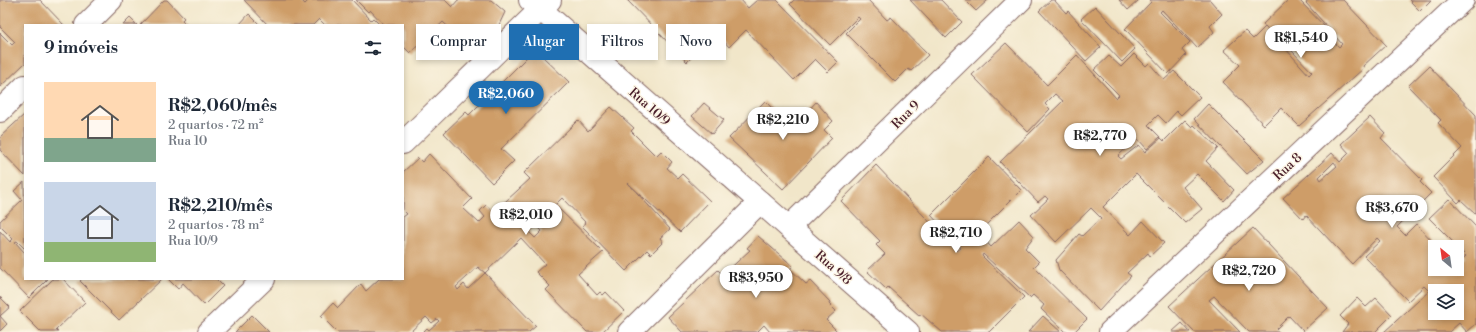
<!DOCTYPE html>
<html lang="pt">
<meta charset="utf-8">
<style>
body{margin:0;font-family:"Libre Bodoni",serif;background:#f2f2f3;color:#1f2937;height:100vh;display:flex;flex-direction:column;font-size:15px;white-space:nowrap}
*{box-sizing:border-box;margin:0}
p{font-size:13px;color:#747a83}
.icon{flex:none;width:22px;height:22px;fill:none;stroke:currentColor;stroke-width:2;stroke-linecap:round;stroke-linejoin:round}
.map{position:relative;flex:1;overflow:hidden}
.drawer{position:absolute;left:24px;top:24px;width:380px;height:256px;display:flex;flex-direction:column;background:#fff;border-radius:0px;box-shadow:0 2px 6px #0003}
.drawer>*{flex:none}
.hud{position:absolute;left:416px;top:24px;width:380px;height:36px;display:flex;gap:8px}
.needle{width:26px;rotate:331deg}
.buttons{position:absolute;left:1428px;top:240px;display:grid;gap:8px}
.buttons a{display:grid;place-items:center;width:36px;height:36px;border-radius:0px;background:#fff;box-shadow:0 2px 6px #0003;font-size:20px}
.price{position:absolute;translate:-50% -34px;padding:0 9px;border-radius:14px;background:#fff;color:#222;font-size:13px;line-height:26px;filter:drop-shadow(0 1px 2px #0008)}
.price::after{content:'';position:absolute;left:50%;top:24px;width:12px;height:9px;margin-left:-6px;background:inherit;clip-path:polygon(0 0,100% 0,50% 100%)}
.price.on{background:#1f6fb2;color:#fff}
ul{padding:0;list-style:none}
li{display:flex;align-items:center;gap:12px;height:100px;padding:0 20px}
li span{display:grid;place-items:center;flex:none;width:112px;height:80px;border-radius:0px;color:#555}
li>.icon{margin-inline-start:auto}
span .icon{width:48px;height:48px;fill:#fffc;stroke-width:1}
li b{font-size:17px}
h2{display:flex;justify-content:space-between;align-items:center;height:48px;padding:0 20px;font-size:17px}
.chip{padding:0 14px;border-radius:0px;background:#fff;box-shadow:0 2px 6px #0003;font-size:14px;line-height:36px}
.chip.on{background:#1f6fb2;color:#fff}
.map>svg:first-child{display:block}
.building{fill:#ce9d68;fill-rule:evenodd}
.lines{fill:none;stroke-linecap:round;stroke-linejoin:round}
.street-casing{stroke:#846562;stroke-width:24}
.street{stroke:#fff;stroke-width:22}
.labels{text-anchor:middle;stroke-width:3;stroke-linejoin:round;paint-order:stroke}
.street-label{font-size:13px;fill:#4a1f2b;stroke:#fcf5e5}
</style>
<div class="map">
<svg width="1476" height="332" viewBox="0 0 1476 332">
<rect width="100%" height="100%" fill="#fcf5e5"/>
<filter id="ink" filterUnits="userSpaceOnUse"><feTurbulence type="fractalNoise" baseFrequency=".025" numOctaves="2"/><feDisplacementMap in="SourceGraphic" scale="8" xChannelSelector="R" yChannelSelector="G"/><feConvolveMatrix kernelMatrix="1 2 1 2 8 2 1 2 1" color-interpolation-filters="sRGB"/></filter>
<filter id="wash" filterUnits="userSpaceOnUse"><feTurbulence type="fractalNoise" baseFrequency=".012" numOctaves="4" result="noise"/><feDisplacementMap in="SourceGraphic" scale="16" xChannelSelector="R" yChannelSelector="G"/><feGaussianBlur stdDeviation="0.9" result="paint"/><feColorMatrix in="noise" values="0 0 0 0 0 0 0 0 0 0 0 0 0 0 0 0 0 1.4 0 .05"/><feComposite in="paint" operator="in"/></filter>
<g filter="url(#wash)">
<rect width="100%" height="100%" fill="#f1e6c9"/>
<g id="blocks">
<g class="building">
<polygon points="0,0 40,0 64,25 25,25 25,63 0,87 0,33 12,45 15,42 0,27"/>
<polygon points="164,0 167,0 184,18 182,20 187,25 140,25"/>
<polygon points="244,0 301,0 305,4 309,0 352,0 371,20 373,18 380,25 325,25 319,19 313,25 268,25"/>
<polygon points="356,0 445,0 452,7 458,0 491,0 505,12 498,27 473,50 443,22 410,53 403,46 403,25 384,25 370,10 368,12"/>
<polygon points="627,0 741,0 748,8 757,0 777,0 838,62 828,72 815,59 794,80 746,30 729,47 717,33 687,62"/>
<polygon points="794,0 868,0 887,20 891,17 928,55 911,71 908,69 895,82 846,33 860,19 858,17 830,45 790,4"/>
<polygon points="910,0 941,0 962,22 946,38"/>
<polygon points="965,0 988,0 976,11"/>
<polygon points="1051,0 1054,0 1066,13 1068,11 1101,47 1086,61 1039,11"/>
<polygon points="1119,0 1139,0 1128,10"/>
<polygon points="1150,0 1210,0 1222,14 1210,26 1214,32 1197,48 1162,10 1160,12 1190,42 1182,50 1186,55 1168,74 1125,29 1151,2"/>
<path d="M1288,0H1299L1329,31L1330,30L1306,3L1310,0H1343L1386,45L1363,66L1364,68L1299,126L1281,108L1264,125L1223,82L1240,65L1224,50L1245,31L1253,39L1265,27L1269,31L1266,33L1273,40L1276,38L1309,75L1312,72L1273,31L1271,33L1263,24ZM1335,36L1342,44L1339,47L1331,39Z"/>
<polygon points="1409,0 1431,0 1420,11"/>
<polygon points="1095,6 1135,49 1122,62 1081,19"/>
<polygon points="249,14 260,25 239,25"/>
<polygon points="130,18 137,25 123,25"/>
<polygon points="1006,43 1047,85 1077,55 1116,98 1119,95 1094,70 1109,56 1121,67 1134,54 1146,66 1149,63 1164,80 1174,71 1200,97 1181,115 1177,111 1166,123 1158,115 1148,125 1160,137 1147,149 1137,138 1118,156 1121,159 1139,145 1145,152 1161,138 1164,141 1185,120 1192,127 1194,125 1218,148 1206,161 1234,190 1224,201 1197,174 1183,187 1202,209 1185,223 1136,174 1103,207 1130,235 1143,221 1164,243 1150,256 1148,253 1127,273 1131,276 1099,311 1059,270 1056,260 1079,234 1082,236 1101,218 1091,208 1056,242 1031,215 1048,199 1045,196 1038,202 1000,162 1063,101 1055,94 1045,104 1050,109 1028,132 972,75"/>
<polygon points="529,55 541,55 569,82 501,149 514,161 492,183 444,133 466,112 469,115"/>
<polygon points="1429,66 1476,115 1476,214 1461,200 1458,203 1433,177 1462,148 1438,123 1441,120 1408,86"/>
<polygon points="765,101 792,128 816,102 833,121 824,130 832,138 783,189 729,138"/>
<polygon points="704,103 724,120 712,134 692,116"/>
<polygon points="1208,104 1264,160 1247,174 1194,119"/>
<path d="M611,107L634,128L631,131L656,156L661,151L672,162L667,168L678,178L682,174L710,201L680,232L628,183L670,229L660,238L663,242L651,254L647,250L626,271L582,226L586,223L562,198L555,205L603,252L578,274L597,295L600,292L603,295L606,292L624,311L602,332H587L546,290L550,286L536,272L545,264L521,238L485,273L478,267L456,287L458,290L464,284L468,289L485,273L536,326L529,332H423L427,328L429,330L439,321L437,319L432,323L426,317L410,332H337L321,316L333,303L338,308L361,284L366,291L379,279H403V217L407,214L403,210V172L418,158L422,162L429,154L472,199L463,208L479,223L485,217L480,211L486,205L494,212L530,179L524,173L578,120L588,131ZM535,224L542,231L535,238L528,231Z"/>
<polygon points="25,114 25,176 0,150 0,137"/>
<path d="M1370,117L1385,133L1381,138L1422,180L1420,182L1431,193L1397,227L1405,235L1416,224L1438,247H1435V269H1457V264L1466,256L1460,250L1457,252V247H1447L1453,242L1429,218L1449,199L1476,227V324L1467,332L1459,323L1449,332H1384L1429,291L1424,286L1408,301L1364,256L1380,241L1377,238L1352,264L1306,215L1303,219L1283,198L1332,153L1340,162L1349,153L1341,144ZM1334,162L1337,166L1321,180L1319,177ZM1435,291H1457V313H1435Z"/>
<polygon points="989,157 1021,190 978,233 991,247 1019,220 1034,236 1025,248 1039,262 1034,267 1087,319 1074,332 1065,332 1041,309 1044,305 1033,295 1030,298 983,254 982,256 1024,297 989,332 942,332 921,314 920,316 888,287 886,289 867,271 885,254 876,245 880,241 841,201 876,165 957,251 961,248 931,215"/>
<polygon points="24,182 25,249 17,241 15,242 25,253 25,279 48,279 29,298 0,268 0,231 10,242 13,239 0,226 0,221 22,200 14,191"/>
<polygon points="1253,228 1328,308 1303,331 1289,316 1276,329 1279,332 1249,332 1214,296 1209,300 1240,332 1194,332 1169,306"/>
<polygon points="758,236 793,266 790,269 806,284 810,281 830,302 829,304 836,311 826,320 838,332 770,332 764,325 757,332 682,332 668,317 718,270 723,275 750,250 747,248"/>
<polygon points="53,279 63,279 85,302 56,330 58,332 41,332 20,311"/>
<polygon points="82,279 162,279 119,320 80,281"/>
<polygon points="168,279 216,279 223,286 204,305 183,283 178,289"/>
<polygon points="0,297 10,307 0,316"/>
<polygon points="1357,298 1366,307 1376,298 1392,315 1375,332 1342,332 1348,324 1340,316"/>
<polygon points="252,315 269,332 235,332"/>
<polygon points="0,316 7,324 0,331"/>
<polygon points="1043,316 1061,332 1028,332"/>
<polygon points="1182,323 1190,332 1172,332"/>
</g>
</g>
</g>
<g filter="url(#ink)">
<use href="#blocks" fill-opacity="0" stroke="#846562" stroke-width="1"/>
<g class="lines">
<defs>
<g id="street">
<polyline points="530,0 908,332"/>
<polyline points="86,25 111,0"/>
<polyline points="0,111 25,86"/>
<polyline points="403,143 550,0"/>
<polyline points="789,227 1021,0"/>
<polyline points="209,332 264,279"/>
<polyline points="629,332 760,202"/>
<polyline points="1110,332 1463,0"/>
</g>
</defs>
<use href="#street" class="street-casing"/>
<use href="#street" class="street"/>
</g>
</g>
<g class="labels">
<g class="street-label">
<text transform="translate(650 106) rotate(41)" y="5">Rua 10/9</text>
<text transform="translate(905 114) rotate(-45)" y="5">Rua 9</text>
<text transform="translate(1287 166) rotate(-43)" y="5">Rua 8</text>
<text transform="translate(834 267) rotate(41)" y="5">Rua 9/8</text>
</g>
</g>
</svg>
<div class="buttons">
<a><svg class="needle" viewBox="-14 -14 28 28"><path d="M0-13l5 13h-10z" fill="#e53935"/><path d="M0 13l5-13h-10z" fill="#747a83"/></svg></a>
<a><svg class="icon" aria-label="layers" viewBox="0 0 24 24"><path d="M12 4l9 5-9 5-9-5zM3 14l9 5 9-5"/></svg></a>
</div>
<b class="price" style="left:1301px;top:59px">R$1,540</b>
<b class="price on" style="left:506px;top:115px">R$2,060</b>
<b class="price" style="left:783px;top:141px">R$2,210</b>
<b class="price" style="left:1100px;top:157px">R$2,770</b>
<b class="price" style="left:1392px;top:229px">R$3,670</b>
<b class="price" style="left:526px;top:236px">R$2,010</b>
<b class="price" style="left:956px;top:254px">R$2,710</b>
<b class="price" style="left:1249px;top:292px">R$2,720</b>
<b class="price" style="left:756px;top:299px">R$3,950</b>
<div class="hud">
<a class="chip">Comprar</a>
<a class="chip on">Alugar</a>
<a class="chip">Filtros</a>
<a class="chip">Novo</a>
</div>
<section class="drawer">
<h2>9 imóveis<svg class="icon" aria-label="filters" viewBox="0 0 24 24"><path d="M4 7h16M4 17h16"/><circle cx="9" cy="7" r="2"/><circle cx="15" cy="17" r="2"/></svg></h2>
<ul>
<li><span style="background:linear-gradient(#ffd9b3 70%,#7fa58c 0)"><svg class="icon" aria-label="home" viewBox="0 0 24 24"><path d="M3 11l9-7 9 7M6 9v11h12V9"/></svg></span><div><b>R$2,060/mês</b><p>2 quartos · 72 m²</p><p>Rua 10</p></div></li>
<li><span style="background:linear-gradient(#c9d6e8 75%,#8fb573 0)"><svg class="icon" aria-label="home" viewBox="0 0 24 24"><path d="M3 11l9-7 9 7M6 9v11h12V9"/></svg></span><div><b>R$2,210/mês</b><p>2 quartos · 78 m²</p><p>Rua 10/9</p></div></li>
</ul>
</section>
</div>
